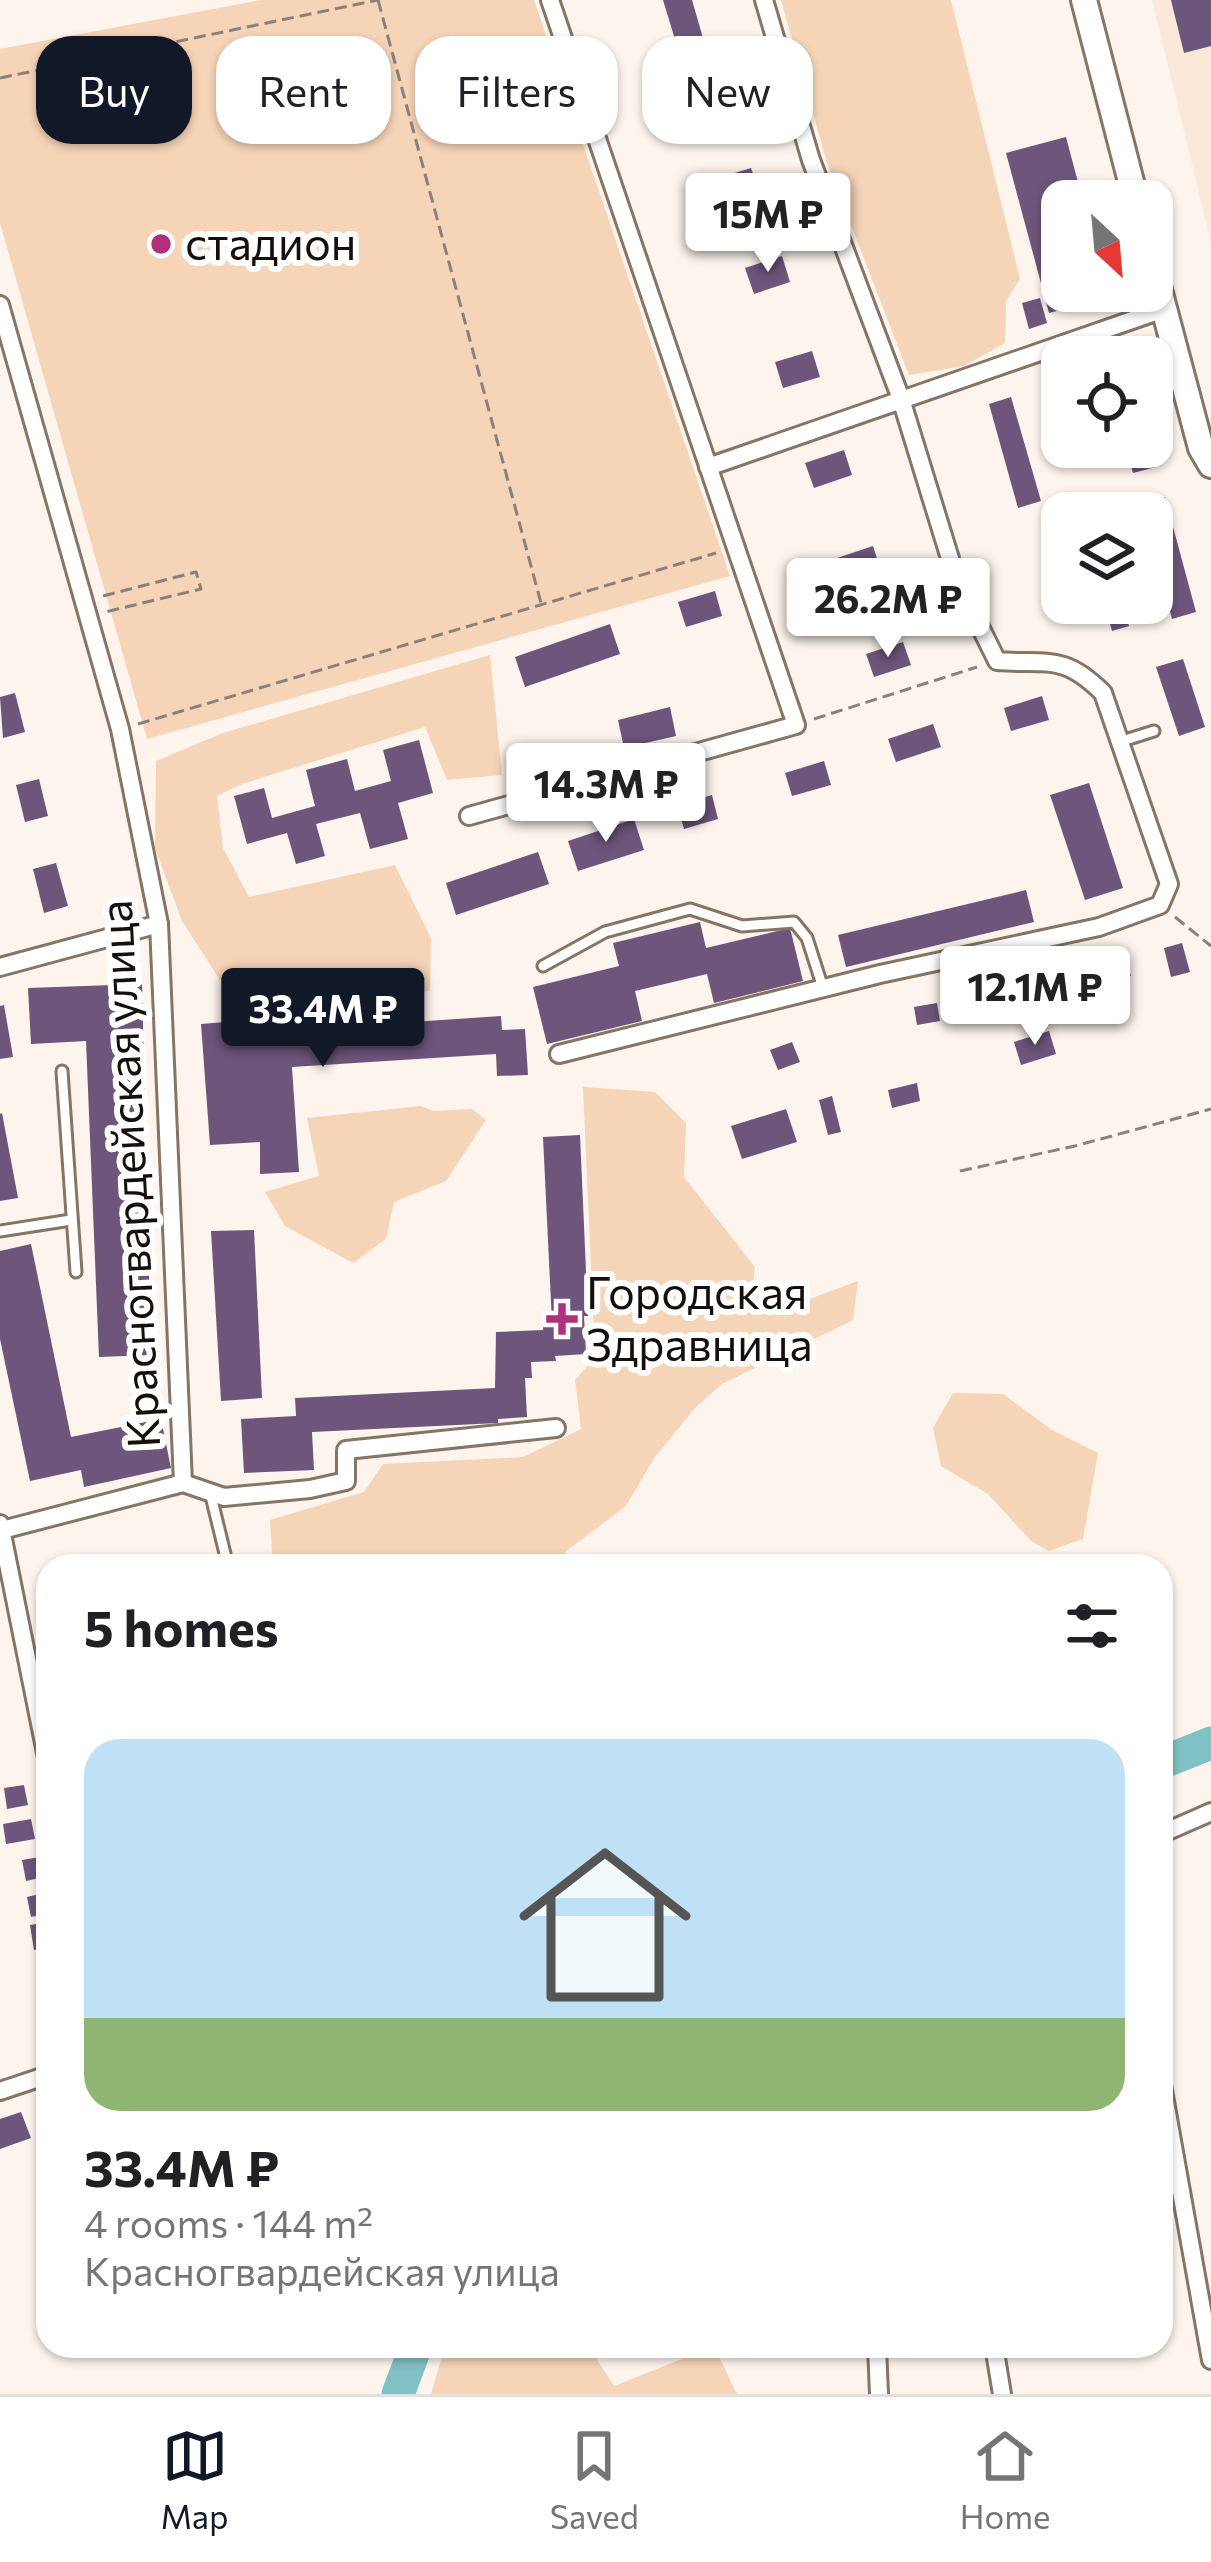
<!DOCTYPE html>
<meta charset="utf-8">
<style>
body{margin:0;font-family:Commissioner,sans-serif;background:#f2f2f2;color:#202124;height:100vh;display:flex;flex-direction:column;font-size:45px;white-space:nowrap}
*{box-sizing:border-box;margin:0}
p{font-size:39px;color:#757577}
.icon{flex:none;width:66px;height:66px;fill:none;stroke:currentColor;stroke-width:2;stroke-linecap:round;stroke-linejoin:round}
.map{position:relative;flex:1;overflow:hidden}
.side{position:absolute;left:36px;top:1554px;width:1137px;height:804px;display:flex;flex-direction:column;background:#fff;border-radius:36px;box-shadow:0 3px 9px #0004}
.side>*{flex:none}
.top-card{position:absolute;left:36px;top:36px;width:1140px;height:108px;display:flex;gap:24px}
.needle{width:78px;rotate:154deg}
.buttons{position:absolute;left:1041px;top:180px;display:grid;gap:24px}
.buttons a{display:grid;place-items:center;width:132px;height:132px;border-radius:24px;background:#fff;box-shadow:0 3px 9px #0004;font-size:60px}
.price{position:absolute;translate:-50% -102px;padding:0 27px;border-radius:12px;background:#fff;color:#222;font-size:39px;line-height:78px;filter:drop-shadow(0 3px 6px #0008)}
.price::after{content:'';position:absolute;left:50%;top:72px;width:36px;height:27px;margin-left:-18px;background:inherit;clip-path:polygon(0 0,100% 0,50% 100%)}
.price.active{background:#111827;color:#fff}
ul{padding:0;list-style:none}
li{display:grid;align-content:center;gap:24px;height:636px;padding:0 48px}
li+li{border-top:3px solid #e0e0e0}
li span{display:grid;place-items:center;height:372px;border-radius:36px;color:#555}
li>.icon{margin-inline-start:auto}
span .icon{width:216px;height:216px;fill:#fffc;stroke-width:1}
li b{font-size:51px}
h2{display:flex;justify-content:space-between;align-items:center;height:144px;padding:0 48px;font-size:51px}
.tag{padding:0 42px;border-radius:36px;background:#fff;box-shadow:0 3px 9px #0004;font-size:42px;line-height:108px}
.tag.active{background:#111827;color:#fff}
.dock{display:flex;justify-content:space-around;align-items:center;height:168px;border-top:3px solid #e0e0e0;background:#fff;font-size:33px;color:#757577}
.dock a{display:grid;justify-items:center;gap:6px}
.dock .active{color:#111827}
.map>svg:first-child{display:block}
.industrial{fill:#fbe8d8}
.green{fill:#f6d4b7}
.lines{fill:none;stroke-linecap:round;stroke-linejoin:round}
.river{stroke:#80c1c3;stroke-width:33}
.building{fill:#6d557b}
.lane-casing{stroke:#867465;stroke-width:15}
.street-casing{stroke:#867465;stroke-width:22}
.secondary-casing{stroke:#867465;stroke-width:30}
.path{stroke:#89817b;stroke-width:3;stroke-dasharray:12 6;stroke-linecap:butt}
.lane{stroke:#fff;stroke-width:9}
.street{stroke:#fff;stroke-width:16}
.secondary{stroke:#fff;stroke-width:24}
.poi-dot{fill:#b1307c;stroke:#fff;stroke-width:4.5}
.labels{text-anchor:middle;stroke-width:12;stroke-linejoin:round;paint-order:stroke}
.poi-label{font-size:45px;fill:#150e09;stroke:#fff;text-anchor:start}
.street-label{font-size:45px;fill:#150e09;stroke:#fff}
</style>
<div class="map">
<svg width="1211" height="2394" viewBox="0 0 1211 2394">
<rect width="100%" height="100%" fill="#fcf4ed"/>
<polygon class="industrial" points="1152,0 1211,0 1211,242"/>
<g class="green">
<polygon points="261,0 534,0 730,576 147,739 0,223 0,49"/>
<polygon points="781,0 951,0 1020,279 1006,301 1005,343 964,366 909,375 827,163"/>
<polygon points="490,655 502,775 447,780 425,727 242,784 217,796 223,848 249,897 395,865 431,938 430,991 288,1004 229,994 182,921 155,848 156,761 223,733"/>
<polygon points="583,1087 655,1092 686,1123 684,1177 755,1267 753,1285 780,1310 858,1281 853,1320 722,1384 695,1408 654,1458 626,1506 565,1552 567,1566 273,1566 270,1520 364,1492 383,1464 523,1457 581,1429 575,1380 595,1357"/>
<polygon points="421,1106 433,1111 472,1109 486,1120 446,1181 394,1202 386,1239 353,1263 285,1226 265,1192 319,1176 307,1118"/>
<polygon points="953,1393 1003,1394 1052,1430 1098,1453 1083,1539 1049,1551 1031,1541 988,1494 941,1466 933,1428"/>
<polygon points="445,2346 588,2346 614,2386 714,2346 737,2394 431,2394"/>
</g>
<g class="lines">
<g class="river">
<polyline points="1161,1763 1211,1743"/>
<polyline points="398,2394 416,2346"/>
</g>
</g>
<g class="building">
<polygon points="663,0 692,0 703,38 677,46"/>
<polygon points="1171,0 1211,0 1211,46 1184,53"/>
<polygon points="715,80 722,101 693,111 685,89"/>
<polygon points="1066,137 1083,201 1062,201 1062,291 1107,291 1109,297 1049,313 1006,153"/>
<polygon points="751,168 759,191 720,204 712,180"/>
<polygon points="782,256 790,282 754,294 745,268"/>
<polygon points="1040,298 1047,323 1029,329 1022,303"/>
<polygon points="812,351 820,377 783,388 775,362"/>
<polygon points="1011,397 1041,501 1018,508 989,404"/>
<polygon points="1126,447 1150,447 1156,467 1133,473"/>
<polygon points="844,450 852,475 814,488 805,463"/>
<polygon points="1165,497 1196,612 1172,619 1152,543 1152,513 1144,513 1141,503"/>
<polygon points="873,546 881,571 845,582 837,558"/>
<polygon points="715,591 722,616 686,627 678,602"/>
<polygon points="1104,603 1122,603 1129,626 1112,631"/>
<polygon points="610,624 620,654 525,687 515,657"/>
<polygon points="903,642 911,665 874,677 866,654"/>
<polygon points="1183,659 1205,727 1179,736 1156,667"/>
<polygon points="15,693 25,732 3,738 0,697"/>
<polygon points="1042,696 1049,720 1011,731 1004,708"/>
<polygon points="670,707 676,736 624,748 618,720"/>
<polygon points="933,724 941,747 896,762 888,739"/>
<polygon points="419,740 433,793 398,803 408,839 370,849 360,813 316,824 325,856 296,864 287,833 247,844 234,796 264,788 272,818 315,806 306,770 347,759 355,791 391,781 383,750"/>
<polygon points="824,761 831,785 792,796 785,773"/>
<polygon points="39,779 48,816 25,822 16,785"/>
<polygon points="1089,783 1123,888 1085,900 1050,795"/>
<polygon points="712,795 718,819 684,829 677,805"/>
<polygon points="634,819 644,850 578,871 568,841"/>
<polygon points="538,852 549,884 456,915 446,883"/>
<polygon points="56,863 68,906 44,913 33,869"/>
<polygon points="1026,890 1034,922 846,967 838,935"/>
<polygon points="700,922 706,948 790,928 803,981 714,1003 707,974 635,991 642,1021 547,1044 533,987 619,966 613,943"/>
<polygon points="1182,943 1190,972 1171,977 1164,948"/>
<polygon points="1126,957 1131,976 1110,981 1106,962"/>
<polygon points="1082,966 1088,986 1071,991 1065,971"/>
<polygon points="142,984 151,1355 99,1357 86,1041 31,1044 28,988"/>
<polygon points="981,995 985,1016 968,1019 964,998"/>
<polygon points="937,1003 940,1021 917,1025 914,1007"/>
<polygon points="4,1005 13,1057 0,1059 0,1006"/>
<polygon points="501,1016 502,1030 525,1029 528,1075 497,1076 496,1054 292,1067 299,1172 260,1174 260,1142 210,1145 201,1024 263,1019 264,1032"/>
<polygon points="1049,1031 1056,1054 1021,1065 1014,1042"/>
<polygon points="792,1042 800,1062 778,1070 770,1050"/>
<polygon points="917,1083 920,1101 892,1108 888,1090"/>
<polygon points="832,1096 841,1132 828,1135 819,1100"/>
<polygon points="786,1109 797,1142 742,1159 731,1126"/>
<polygon points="2,1113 18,1198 0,1201 0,1114"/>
<polygon points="580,1135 588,1316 584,1316 586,1354 555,1356 556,1361 531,1362 532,1378 525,1378 527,1417 498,1419 498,1423 312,1432 314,1470 244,1473 241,1419 296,1416 295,1398 495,1388 496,1332 543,1330 543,1323 552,1323 543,1137"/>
<polygon points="254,1230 262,1398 221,1401 211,1231"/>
<polygon points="31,1244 71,1437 161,1419 171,1468 84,1487 81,1470 30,1481 0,1339 0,1251"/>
<polygon points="24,1785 28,1805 7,1809 4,1788"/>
<polygon points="31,1819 35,1839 6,1844 3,1824"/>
<polygon points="40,1857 44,1877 26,1881 22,1860"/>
<polygon points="48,1892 48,1913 31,1917 27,1897"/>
<polygon points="48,1922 48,1947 34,1950 30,1925"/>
<polygon points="21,2112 31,2138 0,2149 0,2119"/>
</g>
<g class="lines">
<defs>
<g id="lane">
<polyline points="1122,741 1154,731"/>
<polyline points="543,966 605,932 690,909 742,926 794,922 807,938 823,988"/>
<polyline points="62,1071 76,1272"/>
<polyline points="0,1231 71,1220"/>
<polyline points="210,1492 228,1566"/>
</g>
<g id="street">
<polyline points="0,305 120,729 159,924 183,1483"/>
<polyline points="708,467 1164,309"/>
<polyline points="469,816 796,725 550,0"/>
<polyline points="0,967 159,924"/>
<path d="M559,1054L880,974L1099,927L1160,905L1169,884L1103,693C1063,653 1048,665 997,661L956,578L901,399L811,160L764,0"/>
<polyline points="0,1524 48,1763"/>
<polyline points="2,1530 183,1483 224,1497 310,1489 346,1481 346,1450 556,1428"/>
<polyline points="1161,1834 1211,1812"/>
<polyline points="1161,2079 1211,2360"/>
<polyline points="0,2091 48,2075"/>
<polyline points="877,2346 879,2394"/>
<polyline points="994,2346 1002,2394"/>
</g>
<g id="secondary">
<polyline points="1084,0 1136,201"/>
<polyline points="1152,263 1201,448 1211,465"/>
</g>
</defs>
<use href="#lane" class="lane-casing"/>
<use href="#street" class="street-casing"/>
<use href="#secondary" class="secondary-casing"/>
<g class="path">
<polyline points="378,0 541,603"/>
<polyline points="0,78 378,0"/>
<polyline points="103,596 196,572 201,589 105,612"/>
<polyline points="814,719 977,667"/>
<polyline points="138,724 716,553"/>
<polyline points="1175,917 1211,946"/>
<polyline points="960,1171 1075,1146 1211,1109"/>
</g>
<use href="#lane" class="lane"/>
<use href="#street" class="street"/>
<use href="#secondary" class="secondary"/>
</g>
<g class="poi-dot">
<circle cx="161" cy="244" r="12"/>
<path d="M556 1301h12v12h12v12h-12v12h-12v-12h-12v-12h12z"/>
</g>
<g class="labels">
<g class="poi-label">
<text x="185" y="260">стадион</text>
<text x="586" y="1309">Городская<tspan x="586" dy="52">Здравница</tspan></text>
</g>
<g class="street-label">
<text transform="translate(130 1174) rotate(-93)" y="16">Красногвардейская улица</text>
</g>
</g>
</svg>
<div class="buttons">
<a><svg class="needle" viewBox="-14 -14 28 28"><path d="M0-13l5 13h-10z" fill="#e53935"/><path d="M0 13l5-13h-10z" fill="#757577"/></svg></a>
<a><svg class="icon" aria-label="locate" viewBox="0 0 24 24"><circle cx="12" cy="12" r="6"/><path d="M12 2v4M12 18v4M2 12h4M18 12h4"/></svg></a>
<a><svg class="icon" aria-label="layers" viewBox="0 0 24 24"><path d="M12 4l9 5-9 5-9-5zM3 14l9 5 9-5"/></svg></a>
</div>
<b class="price" style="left:768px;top:275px">15M ₽</b>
<b class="price" style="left:888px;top:660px">26.2M ₽</b>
<b class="price" style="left:606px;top:845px">14.3M ₽</b>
<b class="price" style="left:1035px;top:1048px">12.1M ₽</b>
<b class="price active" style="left:323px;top:1070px">33.4M ₽</b>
<div class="top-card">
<a class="tag active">Buy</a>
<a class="tag">Rent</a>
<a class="tag">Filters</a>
<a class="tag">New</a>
</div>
<section class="side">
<h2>5 homes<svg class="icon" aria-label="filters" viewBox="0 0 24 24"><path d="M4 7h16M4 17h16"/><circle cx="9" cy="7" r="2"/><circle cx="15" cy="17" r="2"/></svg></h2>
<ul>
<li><span style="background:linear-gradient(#bfe0f5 75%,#8fb573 0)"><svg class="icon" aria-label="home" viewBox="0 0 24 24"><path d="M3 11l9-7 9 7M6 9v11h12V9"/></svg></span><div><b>33.4M ₽</b><p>4 rooms · 144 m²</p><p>Красногвардейская улица</p></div></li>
</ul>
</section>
</div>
<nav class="dock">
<a class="active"><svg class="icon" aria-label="map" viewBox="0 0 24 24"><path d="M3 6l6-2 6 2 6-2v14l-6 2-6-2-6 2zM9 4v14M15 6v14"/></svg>Map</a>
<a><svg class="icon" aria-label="saved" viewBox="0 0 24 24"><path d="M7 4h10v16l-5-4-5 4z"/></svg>Saved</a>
<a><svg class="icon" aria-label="home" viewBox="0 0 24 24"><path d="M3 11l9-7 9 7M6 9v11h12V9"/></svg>Home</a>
</nav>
